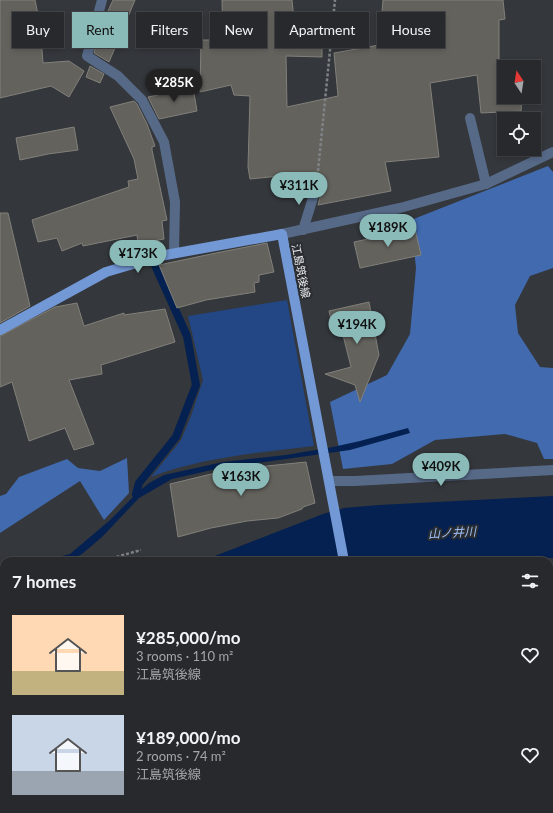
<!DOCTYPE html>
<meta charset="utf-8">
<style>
body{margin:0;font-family:Lato,"Noto Sans JP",sans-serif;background:#2f3134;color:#f1f3f6;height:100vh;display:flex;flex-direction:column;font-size:15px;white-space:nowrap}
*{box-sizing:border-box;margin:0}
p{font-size:13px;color:#a4a6a9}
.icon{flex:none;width:22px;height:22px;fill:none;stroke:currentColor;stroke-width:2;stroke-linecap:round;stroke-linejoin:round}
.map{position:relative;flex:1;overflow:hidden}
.side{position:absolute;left:0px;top:557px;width:553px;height:256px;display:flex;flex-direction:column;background:#27292c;border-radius:12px 12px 0 0;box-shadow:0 2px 6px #0003,0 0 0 1px #434548}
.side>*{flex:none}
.guide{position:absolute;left:12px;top:12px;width:529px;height:36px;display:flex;gap:8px}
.needle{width:26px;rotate:348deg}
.controls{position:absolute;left:497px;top:60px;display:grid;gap:8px}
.controls a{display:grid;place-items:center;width:44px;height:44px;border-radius:0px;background:#27292c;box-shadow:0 2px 6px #0003,0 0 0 1px #434548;font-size:20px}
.price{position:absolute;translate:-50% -34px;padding:0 9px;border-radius:14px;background:#8bbbb9;color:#111;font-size:13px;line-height:26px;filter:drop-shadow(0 1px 2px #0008)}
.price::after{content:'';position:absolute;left:50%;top:24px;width:12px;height:9px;margin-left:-6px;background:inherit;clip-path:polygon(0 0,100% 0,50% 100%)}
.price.current{background:#222;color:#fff}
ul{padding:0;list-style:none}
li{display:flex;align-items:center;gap:12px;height:100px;padding:0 12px}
li span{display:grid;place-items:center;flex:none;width:112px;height:80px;border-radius:0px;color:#555}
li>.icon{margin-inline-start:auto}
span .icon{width:48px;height:48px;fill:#fffc;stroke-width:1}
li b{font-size:17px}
h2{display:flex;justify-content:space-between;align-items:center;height:48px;padding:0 12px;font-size:17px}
.pill{padding:0 14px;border-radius:0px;background:#27292c;box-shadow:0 2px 6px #0003,0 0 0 1px #434548;font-size:14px;line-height:36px}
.pill.current{background:#8bbbb9;color:#111}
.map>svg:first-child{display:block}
.built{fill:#3b404a}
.green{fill:#224784}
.forest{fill:#416aaf}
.water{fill:#042151}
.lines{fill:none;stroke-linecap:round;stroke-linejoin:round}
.stream{stroke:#042151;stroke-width:8}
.building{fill:#64625d;stroke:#82807a}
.path{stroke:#7f8286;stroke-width:2.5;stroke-dasharray:3 2;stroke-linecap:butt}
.minor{stroke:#566987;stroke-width:10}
.major{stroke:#7398d6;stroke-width:10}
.labels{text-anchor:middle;stroke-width:4;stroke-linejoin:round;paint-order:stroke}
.street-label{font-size:11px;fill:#e9ebee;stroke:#2a2d31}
.water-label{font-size:12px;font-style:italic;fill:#9ec0f9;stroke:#2a2d31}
</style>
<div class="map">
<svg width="553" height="813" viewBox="0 0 553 813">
<rect width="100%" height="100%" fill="#34373b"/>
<rect class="built" x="348" y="809" width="74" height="4"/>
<g class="green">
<path d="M287,300L314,446C259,453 203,457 151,477L181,440L191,416L203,380L188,316Z"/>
<polygon points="549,742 553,742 553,813 428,813 429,809 549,809"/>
</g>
<g class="forest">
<polygon points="548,166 553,172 553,268 530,276 515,305 518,333 540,367 553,368 553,459 544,459 537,443 505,434 435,440 392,464 343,469 330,402 387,375 410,334 416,268 411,220"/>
<polygon points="127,458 129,493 104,520 80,481 0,533 0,496 6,494 19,477 67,459 78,468 100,471"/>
<polygon points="199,809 240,809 238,813 195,813"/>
</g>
<g class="water">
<polygon points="408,428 410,433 350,450 216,469 172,479 139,498 102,537 82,554 68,561 42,561 70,554 109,521 136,494 149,483 164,475 223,462 286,455 333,447 360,441"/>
<polygon points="553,496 553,558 515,558 494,561 202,561 323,514 344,508 379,505"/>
<rect x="0" y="601" width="4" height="68"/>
</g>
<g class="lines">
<polyline class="stream" points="136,494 139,483 176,437 196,385 187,336 154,263"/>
</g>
<g class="building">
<polygon points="0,0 35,0 40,24 43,63 69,61 84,71 69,97 51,86 0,98"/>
<polygon points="113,0 135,0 109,62 94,53 103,22"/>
<polygon points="222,0 292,0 295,29 322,29 322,57 286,56 287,107 338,96 334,53 379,45 383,0 503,0 505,19 499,20 499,63 520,62 520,67 504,67 504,97 522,97 521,111 481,113 477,75 430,83 439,157 385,162 391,191 318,205 322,190 324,179 280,176 250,179 248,167 250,96 234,95 231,85 200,92 201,40 223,40"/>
<polygon points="90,66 104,74 100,83 86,77"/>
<polygon points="193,87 197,111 159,119 148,97 158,95 158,93"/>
<polygon points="134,101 137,104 147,124 155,146 152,147 152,150 167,220 162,221 164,239 138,244 137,235 83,246 82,243 62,251 57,238 38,242 32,220 129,187 128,181 138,179 134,159 110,107"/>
<polygon points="74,127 78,150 48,154 20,160 16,138"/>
<polygon points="0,213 8,213 30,306 0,323"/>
<polygon points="415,229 421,255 360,268 354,242"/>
<polygon points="267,243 274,272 259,275 259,282 254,283 255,292 206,300 177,308 159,265 216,253"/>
<polygon points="369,302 379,355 360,402 355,385 325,374 351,367 341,327 333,328 329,311"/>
<polygon points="77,303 84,326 124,313 124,315 165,309 175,342 101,365 102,374 69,380 94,444 74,450 65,428 29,441 12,382 0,387 0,336 55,307"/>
<polygon points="306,462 315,503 303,507 302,509 278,518 247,521 211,528 178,537 170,484 228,470"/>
</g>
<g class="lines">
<g class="path">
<polyline points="318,171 335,0"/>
<polyline points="102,561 141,550"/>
<polyline points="0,583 4,583"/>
<polyline points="173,813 177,809"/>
</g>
<g class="minor">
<polyline points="102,0 87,56 118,76 142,100 164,142 175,202 174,253"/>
<polyline points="470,118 486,184"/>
<polyline points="303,230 316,188"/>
<polyline points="282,234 400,208 486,184 553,152"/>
<polyline points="329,481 355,481 553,470"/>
<polyline points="549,572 553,572"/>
<polyline points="0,688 4,687"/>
<polyline points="0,725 4,724"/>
</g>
<g class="major">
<polyline points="0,330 106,272 160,256 282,234 344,561"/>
<polyline points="549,705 553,707"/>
</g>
</g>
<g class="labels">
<g class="street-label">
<text transform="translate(301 271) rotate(79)" y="4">江島筑後線</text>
</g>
<g class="water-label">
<text transform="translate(452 533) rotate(-3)" y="4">山ノ井川</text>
</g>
</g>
</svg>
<div class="controls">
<a><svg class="needle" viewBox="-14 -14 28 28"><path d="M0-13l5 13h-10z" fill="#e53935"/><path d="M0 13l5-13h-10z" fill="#a4a6a9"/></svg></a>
<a><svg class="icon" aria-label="locate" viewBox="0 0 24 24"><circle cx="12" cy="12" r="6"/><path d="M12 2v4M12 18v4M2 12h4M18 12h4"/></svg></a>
</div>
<b class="price current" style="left:174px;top:103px">¥285K</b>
<b class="price" style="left:299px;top:206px">¥311K</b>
<b class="price" style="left:388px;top:248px">¥189K</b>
<b class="price" style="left:138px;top:274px">¥173K</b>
<b class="price" style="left:357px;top:345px">¥194K</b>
<b class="price" style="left:441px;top:487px">¥409K</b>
<b class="price" style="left:241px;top:497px">¥163K</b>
<div class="guide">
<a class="pill">Buy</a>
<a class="pill current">Rent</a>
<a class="pill">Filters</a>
<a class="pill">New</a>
<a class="pill">Apartment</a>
<a class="pill">House</a>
</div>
<section class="side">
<h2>7 homes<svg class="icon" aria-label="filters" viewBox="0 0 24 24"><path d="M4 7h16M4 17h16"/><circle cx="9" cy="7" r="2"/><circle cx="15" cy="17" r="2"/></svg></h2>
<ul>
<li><span style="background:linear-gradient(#ffd9b3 70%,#c2b280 0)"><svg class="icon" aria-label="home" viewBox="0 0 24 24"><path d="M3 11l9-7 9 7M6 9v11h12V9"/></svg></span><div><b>¥285,000/mo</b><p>3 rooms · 110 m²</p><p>江島筑後線</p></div><svg class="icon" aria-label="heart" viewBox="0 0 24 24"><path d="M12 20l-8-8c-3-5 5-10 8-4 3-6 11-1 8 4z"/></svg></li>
<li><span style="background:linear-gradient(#c9d6e8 70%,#9aa5b1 0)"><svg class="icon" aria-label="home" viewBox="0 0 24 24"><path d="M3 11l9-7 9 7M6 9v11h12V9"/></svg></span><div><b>¥189,000/mo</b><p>2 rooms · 74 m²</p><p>江島筑後線</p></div><svg class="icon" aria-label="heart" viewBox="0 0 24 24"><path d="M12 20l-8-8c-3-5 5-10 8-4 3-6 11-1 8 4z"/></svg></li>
</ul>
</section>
</div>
